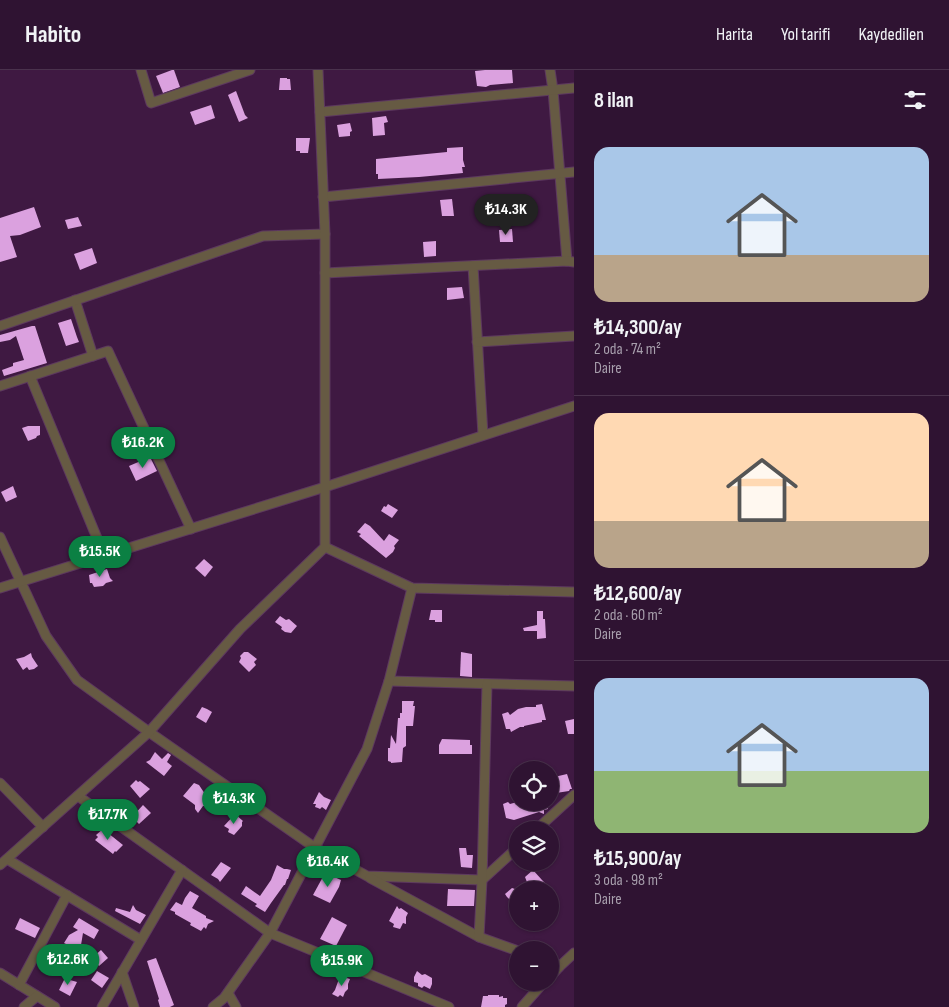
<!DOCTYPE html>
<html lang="tr">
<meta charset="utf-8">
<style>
body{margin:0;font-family:"Sofia Sans Condensed",sans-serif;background:#371c3a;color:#f1f3f6;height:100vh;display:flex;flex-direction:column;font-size:19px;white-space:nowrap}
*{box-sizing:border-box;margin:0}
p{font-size:16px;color:#a79eac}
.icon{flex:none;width:28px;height:28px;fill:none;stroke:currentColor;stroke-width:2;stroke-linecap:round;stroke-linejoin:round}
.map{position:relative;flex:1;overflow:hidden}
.sheet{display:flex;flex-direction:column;background:#2f1332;width:375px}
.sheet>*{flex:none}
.tools{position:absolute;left:509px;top:691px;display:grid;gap:10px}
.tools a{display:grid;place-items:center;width:50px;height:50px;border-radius:50%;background:#2f1332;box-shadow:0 1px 4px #0004,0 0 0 1px #4a324d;font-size:25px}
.price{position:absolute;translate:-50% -42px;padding:0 11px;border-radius:18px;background:#0b8043;color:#fff;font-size:16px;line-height:32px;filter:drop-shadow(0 1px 2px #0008)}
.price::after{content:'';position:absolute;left:50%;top:30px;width:15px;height:11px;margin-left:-8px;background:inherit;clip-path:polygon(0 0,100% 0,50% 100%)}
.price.active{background:#222;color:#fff}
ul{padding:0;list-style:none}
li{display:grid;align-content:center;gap:10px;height:265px;padding:0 20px}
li+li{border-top:1px solid #4a324d}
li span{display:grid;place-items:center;height:155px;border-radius:15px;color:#555}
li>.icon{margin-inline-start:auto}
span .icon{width:90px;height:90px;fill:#fffc;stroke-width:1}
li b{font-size:21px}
h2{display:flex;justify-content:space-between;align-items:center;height:60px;padding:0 20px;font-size:21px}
header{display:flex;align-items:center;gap:30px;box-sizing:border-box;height:70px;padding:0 25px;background:#2f1332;border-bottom:1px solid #4a324d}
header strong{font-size:24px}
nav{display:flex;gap:28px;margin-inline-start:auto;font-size:18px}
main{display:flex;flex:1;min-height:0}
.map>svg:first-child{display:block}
.building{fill:#dba1df}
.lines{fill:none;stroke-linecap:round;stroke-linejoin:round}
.minor-casing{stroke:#5d395f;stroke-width:11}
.minor{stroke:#665a43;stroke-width:9}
</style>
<header>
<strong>Habito</strong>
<nav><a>Harita</a><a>Yol tarifi</a><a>Kaydedilen</a></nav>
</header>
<main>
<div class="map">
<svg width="574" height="937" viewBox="0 0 574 937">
<rect width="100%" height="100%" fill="#3f1942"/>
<g class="building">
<polygon points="172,0 174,0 180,17 163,23 156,6"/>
<polygon points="485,0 512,0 513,13 490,15 486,17 477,16 475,1"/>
<polygon points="280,8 287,8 287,9 290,9 291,20 279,20"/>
<polygon points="236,21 245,45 248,48 239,52 228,25"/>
<polygon points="211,35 215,48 195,55 190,42"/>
<polygon points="386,46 388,52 384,53 385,65 373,66 372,48"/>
<polygon points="350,53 352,61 350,62 350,66 339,67 337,55"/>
<polygon points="296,68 310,68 308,83 300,83 300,81 296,81"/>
<polygon points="463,77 463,90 465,97 462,97 463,103 419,107 378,109 378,104 376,104 376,89 447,82 447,78"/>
<polygon points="452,129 454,146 442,146 440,130"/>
<polygon points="34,137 41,157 20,165 10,166 17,187 0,192 0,148"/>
<polygon points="78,147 82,156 68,159 65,150"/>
<polygon points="512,159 513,172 500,172 499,160"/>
<polygon points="436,171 436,186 424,187 423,172"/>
<polygon points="92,178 97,193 80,200 74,184"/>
<polygon points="462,217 464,228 447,230 447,218"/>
<polygon points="71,249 77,267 79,272 66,276 58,253"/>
<polygon points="32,256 35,256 47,293 4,306 2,300 13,296 13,293 24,290 16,266 10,270 0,272 0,265"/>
<polygon points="28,356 40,356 40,365 37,366 36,368 28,371 22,358"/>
<polygon points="150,387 157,401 136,411 129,396"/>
<polygon points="13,416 17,427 6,432 1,422"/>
<polygon points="388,434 398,440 392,448 381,441 384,436 386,437"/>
<polygon points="365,453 370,456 384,471 389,464 399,470 394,476 395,478 393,482 386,488 359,466 361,464 357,462"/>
<polygon points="204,489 213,497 205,507 195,498"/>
<polygon points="107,499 110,508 113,511 106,513 103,516 94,517 92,513 90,513 89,505"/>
<polygon points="431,540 442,540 442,552 435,552 435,550 429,550"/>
<polygon points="537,541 543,541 543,549 545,549 546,568 537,569 537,561 524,561 523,558 537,555"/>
<polygon points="280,546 286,550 289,549 297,556 291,563 285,562 281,559 282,557 275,552"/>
<polygon points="244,582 248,582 257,589 254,592 256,595 249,602 239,592 241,588 240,586"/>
<polygon points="461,582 472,584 472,607 460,606"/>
<polygon points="31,583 32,587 38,596 34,599 29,600 27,597 23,600 16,589 24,587"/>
<polygon points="402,631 414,631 413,636 415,636 413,656 406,656 406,676 403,678 402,692 391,693 391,692 388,691 388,678 390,678 391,665 396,674 398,648 400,648 400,643 402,643"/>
<polygon points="542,634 546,650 542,650 542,652 524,656 524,657 520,657 511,662 510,659 506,659 502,644 508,642 510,645 518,639 526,637 536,637 536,635"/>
<polygon points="202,637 207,639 212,642 206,653 196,647"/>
<polygon points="574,649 574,664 568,664 565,651"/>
<polygon points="442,669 470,670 470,675 472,675 472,684 439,684 439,675"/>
<polygon points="155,682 162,689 168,683 171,685 167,692 172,696 164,706 146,692 150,690"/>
<polygon points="567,704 572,719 570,719 569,721 556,723 550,708"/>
<polygon points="136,710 138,712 140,711 150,719 140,728 130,716"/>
<polygon points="194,713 199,715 205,724 207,721 213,726 205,736 203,736 198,743 195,739 195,735 183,726"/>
<polygon points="319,722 324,727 331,730 326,740 322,737 320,739 318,738 315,737 316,734 313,734"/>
<polygon points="508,732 510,734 517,732 546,732 548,739 544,740 544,744 539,742 514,750 506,748 503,734"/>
<polygon points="143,735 151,743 139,754 132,747"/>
<polygon points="235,744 243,751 242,752 242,756 234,765 228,762 229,759 224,756"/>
<polygon points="104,758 108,763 123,775 116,782 115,781 113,784 95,770 98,767 96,765"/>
<polygon points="459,778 466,778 467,785 473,785 472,798 461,797"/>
<polygon points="221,792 231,798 220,812 218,809 211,805"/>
<polygon points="277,795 284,799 287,799 291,800 288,809 287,809 285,815 284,815 271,833 265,842 255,836 257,834 241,824 246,816 260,826 271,810"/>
<polygon points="533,800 542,810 552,820 530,820 525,807"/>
<polygon points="325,803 341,810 339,817 330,833 313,825"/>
<polygon points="512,818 518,820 518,837 507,827 505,824"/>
<polygon points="448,819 475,820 474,836 447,836"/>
<polygon points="190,821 199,826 192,838 206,846 206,848 214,851 208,854 206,859 204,857 201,861 190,855 191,853 175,844 175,842 170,840 176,832 182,835 185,828"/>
<polygon points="133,835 136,840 146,845 140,854 115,841 116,838 130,842"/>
<polygon points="397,836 399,839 401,838 408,843 406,847 406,854 403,853 400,859 393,857 394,854 389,851"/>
<polygon points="332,847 347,855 336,876 320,869"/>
<polygon points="20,848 40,858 35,868 15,859"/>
<polygon points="79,848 99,860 94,869 83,863 81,875 79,876 68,899 57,894 58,891 54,889 66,874 64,873 69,865 78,860 73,857"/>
<polygon points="101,880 108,888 99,896 92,888"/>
<polygon points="156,888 174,935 170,937 160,937 158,930 159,929 147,891"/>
<polygon points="97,901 109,908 102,918 91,910"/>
<polygon points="417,901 422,905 425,904 432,908 432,914 430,919 424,916 422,918 418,916 418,913 414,912 414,907"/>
<polygon points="66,906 70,910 77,912 70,926 59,920"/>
<polygon points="340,906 350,909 348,914 348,919 345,922 343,927 340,925 338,927 332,924 335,920"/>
<polygon points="488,925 499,925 499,927 503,926 503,928 507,928 507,934 505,935 505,937 481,937 483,926 488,926"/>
</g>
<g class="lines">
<defs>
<g id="minor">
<polyline points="141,0 151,33 250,0"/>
<polyline points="550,0 553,20 567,191"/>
<polyline points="320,42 574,18"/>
<polyline points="323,127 574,102"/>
<polyline points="473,196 483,365"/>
<polyline points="325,203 567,191 574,192"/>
<polyline points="75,230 93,286"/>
<polyline points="0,256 263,166 325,164"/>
<polyline points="477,272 574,266"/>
<polyline points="30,306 104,485"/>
<polyline points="0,316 108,281 191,459"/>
<polyline points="0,467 46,566 77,610 149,662 314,777 367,806 482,810 518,777"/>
<polyline points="325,477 412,518 574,522"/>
<polyline points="0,518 325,417 574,336"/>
<polyline points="389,611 574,616"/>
<polyline points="0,713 43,757"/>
<polyline points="78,726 270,863 449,937"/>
<polyline points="536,760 574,725"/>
<polyline points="7,789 141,870"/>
<polyline points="0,795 149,662 240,559 325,477 325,164 318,0"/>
<polyline points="370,808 479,867 518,881"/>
<polyline points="479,867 482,810 487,614"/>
<polyline points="550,893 559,897 574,883"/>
<polyline points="122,902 134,937"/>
<polyline points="0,903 55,937"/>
<polyline points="550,907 559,897"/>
<polyline points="19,915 67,825"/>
<polyline points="228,923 236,937"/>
<polyline points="24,937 37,926"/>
<polyline points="102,937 182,800"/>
<polyline points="213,937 224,928 270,863 367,679 389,611 412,518"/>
<polyline points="522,937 544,912"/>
</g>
</defs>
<use href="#minor" class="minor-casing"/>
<use href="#minor" class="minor"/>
</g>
</svg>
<div class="tools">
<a><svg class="icon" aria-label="locate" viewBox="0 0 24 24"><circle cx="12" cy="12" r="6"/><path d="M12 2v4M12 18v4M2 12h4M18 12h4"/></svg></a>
<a><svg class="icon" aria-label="layers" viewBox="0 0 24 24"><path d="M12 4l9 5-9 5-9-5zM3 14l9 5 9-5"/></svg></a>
<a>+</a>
<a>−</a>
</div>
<b class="price active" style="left:506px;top:166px">₺14.3K</b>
<b class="price" style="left:143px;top:399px">₺16.2K</b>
<b class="price" style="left:100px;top:508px">₺15.5K</b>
<b class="price" style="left:234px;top:755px">₺14.3K</b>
<b class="price" style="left:108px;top:771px">₺17.7K</b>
<b class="price" style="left:328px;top:818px">₺16.4K</b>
<b class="price" style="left:68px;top:916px">₺12.6K</b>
<b class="price" style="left:342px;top:917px">₺15.9K</b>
</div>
<section class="sheet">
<h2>8 ilan<svg class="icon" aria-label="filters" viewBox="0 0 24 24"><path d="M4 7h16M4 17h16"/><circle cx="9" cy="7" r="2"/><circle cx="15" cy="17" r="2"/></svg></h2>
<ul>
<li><span style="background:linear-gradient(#a9c7e8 70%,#b9a48a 0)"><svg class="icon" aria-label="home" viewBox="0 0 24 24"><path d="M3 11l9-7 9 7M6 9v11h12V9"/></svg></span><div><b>₺14,300/ay</b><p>2 oda · 74 m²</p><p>Daire</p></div></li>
<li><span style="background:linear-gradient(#ffd9b3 70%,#b9a48a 0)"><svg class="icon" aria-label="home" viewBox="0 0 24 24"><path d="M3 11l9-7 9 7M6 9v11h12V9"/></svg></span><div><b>₺12,600/ay</b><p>2 oda · 60 m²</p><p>Daire</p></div></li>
<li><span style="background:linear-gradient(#a9c7e8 60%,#8fb573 0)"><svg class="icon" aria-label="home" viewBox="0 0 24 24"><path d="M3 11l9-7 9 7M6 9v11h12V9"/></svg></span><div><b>₺15,900/ay</b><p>3 oda · 98 m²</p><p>Daire</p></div></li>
</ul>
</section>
</main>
